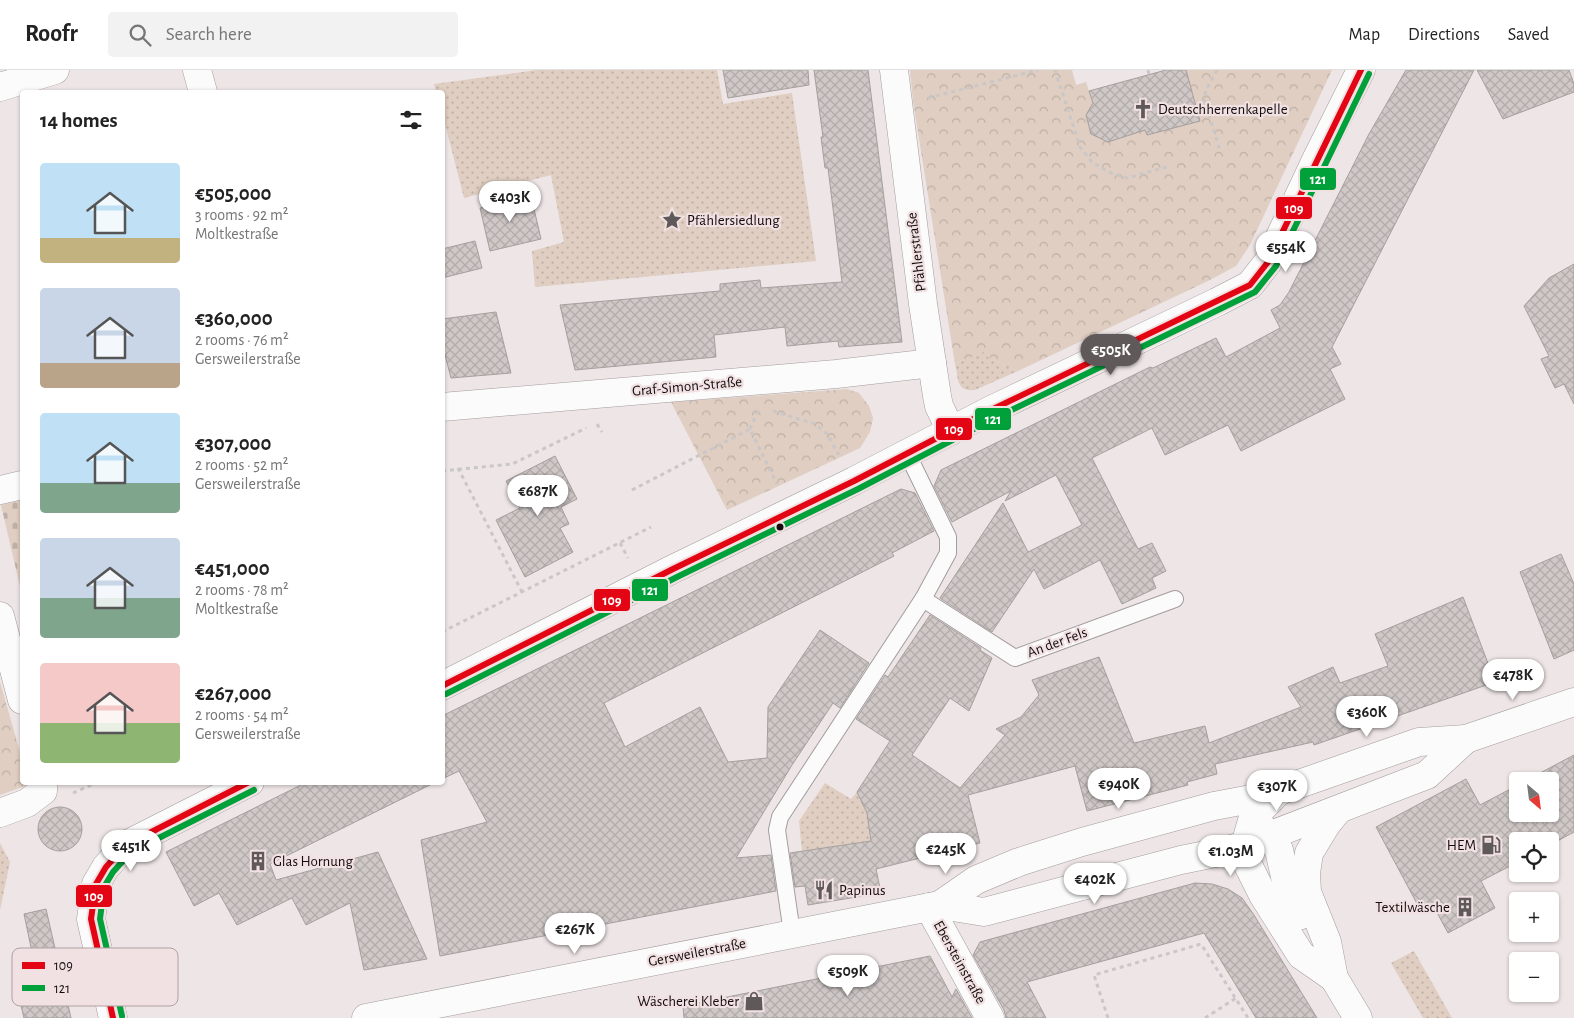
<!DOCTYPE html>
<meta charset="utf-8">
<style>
body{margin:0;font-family:"Alegreya Sans",sans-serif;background:#f2f2f2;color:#222;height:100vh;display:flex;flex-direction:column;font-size:19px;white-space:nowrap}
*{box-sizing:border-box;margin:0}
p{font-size:16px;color:#767676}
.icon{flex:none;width:28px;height:28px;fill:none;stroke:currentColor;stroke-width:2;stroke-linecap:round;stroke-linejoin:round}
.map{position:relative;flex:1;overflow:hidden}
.details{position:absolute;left:20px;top:20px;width:425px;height:695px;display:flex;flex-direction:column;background:#fff;border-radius:5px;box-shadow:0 1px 4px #0004}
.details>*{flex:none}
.needle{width:32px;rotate:152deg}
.controls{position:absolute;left:1509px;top:702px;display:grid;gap:10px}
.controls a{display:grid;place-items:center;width:50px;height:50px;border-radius:5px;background:#fff;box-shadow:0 1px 4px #0004;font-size:25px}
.price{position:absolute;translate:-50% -42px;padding:0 11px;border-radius:18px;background:#fff;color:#222;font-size:16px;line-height:32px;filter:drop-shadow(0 1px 2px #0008)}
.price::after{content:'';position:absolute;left:50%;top:30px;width:15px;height:11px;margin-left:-8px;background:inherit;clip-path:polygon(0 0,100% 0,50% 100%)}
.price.current{background:#60595a;color:#fff}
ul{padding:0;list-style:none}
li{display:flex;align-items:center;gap:15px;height:125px;padding:0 20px}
li span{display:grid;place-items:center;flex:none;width:140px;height:100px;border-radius:5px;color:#555}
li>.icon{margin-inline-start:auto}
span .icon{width:60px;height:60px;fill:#fffc;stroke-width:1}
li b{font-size:21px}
h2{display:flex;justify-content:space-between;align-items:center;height:60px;padding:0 20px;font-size:21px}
header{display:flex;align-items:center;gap:30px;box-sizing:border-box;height:70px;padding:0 25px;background:#fff;border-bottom:1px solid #e0e0e0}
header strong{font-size:24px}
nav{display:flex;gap:28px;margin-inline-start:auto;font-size:18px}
.search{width:350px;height:45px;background:#f2f2f2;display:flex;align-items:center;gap:12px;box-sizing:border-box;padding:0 18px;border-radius:5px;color:#767676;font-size:19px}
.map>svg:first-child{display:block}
.grass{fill:url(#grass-dots)}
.cemetery{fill:url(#cemetery-stones)}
.park{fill:url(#park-crowns)}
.building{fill:url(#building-cross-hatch);stroke:#a59f9e}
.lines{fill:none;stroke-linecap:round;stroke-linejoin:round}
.service-casing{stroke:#a39c9d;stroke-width:18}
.minor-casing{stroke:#a39c9d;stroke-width:29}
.tertiary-casing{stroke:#a39c9d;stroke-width:29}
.secondary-casing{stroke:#a39c9d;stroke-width:29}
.path{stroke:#cac7c8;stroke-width:3;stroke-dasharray:4 4;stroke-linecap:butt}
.service{stroke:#fcfbfb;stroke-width:16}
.minor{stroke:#fcfbfb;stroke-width:28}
.tertiary{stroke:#fcfbfb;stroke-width:28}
.secondary{stroke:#fcfbfb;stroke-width:28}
.bus-1-casing{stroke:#f2e1e2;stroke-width:10}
.bus-2-casing{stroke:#f2e1e2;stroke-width:10}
.bus-1{stroke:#e30513;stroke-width:6}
.bus-2{stroke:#00a13a;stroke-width:6}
.bus-dot{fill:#130d0e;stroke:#f2e1e2;stroke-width:2}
.labels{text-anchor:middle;stroke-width:4.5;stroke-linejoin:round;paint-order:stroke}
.poi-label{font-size:15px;fill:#130d0e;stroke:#f2e1e2;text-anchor:start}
.street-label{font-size:15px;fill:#130d0e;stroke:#f2e1e2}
.key{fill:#f2e1e2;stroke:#afa1a2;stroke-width:1}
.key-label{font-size:14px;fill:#130d0e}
.line-badge{stroke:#f2e1e2;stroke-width:2}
.badge-label{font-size:14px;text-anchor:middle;font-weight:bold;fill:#fff}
</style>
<header>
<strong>Roofr</strong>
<div class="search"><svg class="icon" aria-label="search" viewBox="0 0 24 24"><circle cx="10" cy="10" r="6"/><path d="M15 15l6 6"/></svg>Search here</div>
<nav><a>Map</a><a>Directions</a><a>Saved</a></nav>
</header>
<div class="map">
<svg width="1574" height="948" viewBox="0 0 1574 948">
<defs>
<pattern id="grass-dots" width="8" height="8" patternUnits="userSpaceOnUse" patternTransform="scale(1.25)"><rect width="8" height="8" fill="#dfcec1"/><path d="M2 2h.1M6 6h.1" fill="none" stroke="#beb0a5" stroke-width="1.8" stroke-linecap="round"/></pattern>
<pattern id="cemetery-stones" width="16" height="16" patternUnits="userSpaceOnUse" patternTransform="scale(1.25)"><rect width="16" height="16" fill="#dfcec1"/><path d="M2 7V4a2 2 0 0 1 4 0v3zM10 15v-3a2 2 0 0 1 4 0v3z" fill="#beb0a5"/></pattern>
<pattern id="park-crowns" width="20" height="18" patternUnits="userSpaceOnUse" patternTransform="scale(1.25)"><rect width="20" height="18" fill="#dfcec1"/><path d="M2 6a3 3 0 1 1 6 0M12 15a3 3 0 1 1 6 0" fill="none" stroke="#beb0a5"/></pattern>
<pattern id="building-cross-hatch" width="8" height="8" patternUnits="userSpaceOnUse" patternTransform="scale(1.25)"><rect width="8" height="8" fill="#cfc8c7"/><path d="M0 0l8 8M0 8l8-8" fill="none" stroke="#b1abaa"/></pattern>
</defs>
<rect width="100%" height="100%" fill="#eee5e6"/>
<g class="grass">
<polygon points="537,0 717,0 723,34 792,23 816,191 535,217 532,181 564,172 551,105 464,128 443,46 442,22 436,22 434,14"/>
<path d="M984,281L988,287L1018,301L975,320C955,322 959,308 955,294Z"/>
<polygon points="825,713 851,729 857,722 867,743 871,771 802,782 799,751"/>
<polygon points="0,773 10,792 0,840"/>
<polygon points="1414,881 1452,948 1423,948 1391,893"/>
</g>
<polygon class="cemetery" points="22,430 22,525 1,435"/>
<g class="park">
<polygon points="910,0 1072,0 1076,15 1086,12 1093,33 1086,45 1091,64 1108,72 1145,60 1147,65 1200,50 1186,0 1332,0 1250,175 1236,196 1208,211 1018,301 988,287 984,282 955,294 913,31"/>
<polygon points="847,319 859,323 869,336 873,348 870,362 860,378 727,440 671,332"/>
<polygon points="0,612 22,689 22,712 30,714 0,725"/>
</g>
<g class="building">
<polygon points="723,0 808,0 809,15 728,28"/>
<polygon points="814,0 868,0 902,272 839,277 838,271 787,276 785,257 714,265 716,287 575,300 560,235 720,221 720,214 760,210 761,218 842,212 828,98 825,98 821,67 823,67"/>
<polygon points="1166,0 1186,0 1200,51 1147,65 1145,60 1108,72 1091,64 1086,45 1093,33 1089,21"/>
<polygon points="1406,0 1474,0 1332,277 1341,294 1330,299 1345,329 1241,381 1228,355 1165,385 1152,358 1092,388 1138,479 1152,473 1166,501 1152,508 1156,518 1122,534 1100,490 1044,519 1034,499 992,562 940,528 1003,433 1028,482 1082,455 1056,405 1005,431 1011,421 952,452 934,416 941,400 1150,297 1153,298 1216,268 1226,287 1280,258 1271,240 1280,235 1289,222 1369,64"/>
<polygon points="1477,0 1569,0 1574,14 1574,22 1503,49"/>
<polygon points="531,126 541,169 490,181 480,138"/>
<polygon points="475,171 482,198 442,208 442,179"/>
<polygon points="1574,194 1574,334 1564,314 1555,318 1541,289 1549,286 1524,236 1549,208"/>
<polygon points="496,242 511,303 451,308 442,273 442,249"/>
<polygon points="555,386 577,429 561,437 569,454 560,458 573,482 525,507 496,450 520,438 506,411"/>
<polygon points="901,419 915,423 934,461 892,483 894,486 604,633 625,677 700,637 728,692 767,688 768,637 820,560 869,593 840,638 833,633 792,695 736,788 771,785 776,821 440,886 421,770 487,752 459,701 442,709 442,646"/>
<polygon points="1561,484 1574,514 1574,580 1554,589 1520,502"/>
<polygon points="1463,527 1495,612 1314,675 1313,672 1215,694 1217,704 1187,712 1188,715 1087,741 1075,696 968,725 980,773 876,799 881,823 808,835 805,816 795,817 790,783 871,771 867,743 857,722 890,671 856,649 885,605 888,607 930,545 981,578 980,580 992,588 969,641 950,628 912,685 960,718 1005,665 996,659 1021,647 1039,625 1032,610 1099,587 1134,673 1205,656 1209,673 1301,637 1288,617 1333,597 1340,613 1388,596 1375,564"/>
<polygon points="1574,685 1574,762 1550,775 1550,771 1518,771 1518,792 1481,811 1495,838 1448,863 1434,837 1422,843 1376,757 1466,709 1480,735 1518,715 1518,744 1550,744 1550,711 1525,711"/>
<polygon points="307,712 436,712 270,794 276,810 378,782 427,889 364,900 350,833 306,855 292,828 237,855 219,823 194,836 166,782"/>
<circle cx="60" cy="759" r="22"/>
<polygon points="1195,813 1212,814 1228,819 1242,828 1254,845 1317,948 1256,948 1204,863 1027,912 1046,948 1006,948 1004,940 973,885 980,872"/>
<polygon points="46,839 71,948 24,948 15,910 37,906 24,844"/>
<polygon points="930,886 952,927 956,919 972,948 684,948 683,936"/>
</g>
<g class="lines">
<defs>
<g id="service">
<polyline points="923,529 1015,588 1175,529"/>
<polyline points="792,863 777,760 780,747 923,529 948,483 948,467 907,383"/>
</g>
<g id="minor">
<polyline points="197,0 203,22"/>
<polyline points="894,0 923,234 937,326 939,336 951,361"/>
<polyline points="0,17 55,0"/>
<polyline points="442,337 836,304 932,293"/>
<polyline points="0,420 22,415"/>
<polyline points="0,546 22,630"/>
<polyline points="0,743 27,733 43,721 43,712"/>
<polyline points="929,837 990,948"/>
</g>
<g id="tertiary">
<polyline points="442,616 673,499 854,411 989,341 1217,232 1250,215 1268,192 1317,88 1361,0"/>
<polyline points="113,948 91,849 96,814 106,797 126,775 250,712"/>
</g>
<g id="secondary">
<polyline points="1278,722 1253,747 1245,775 1248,795 1263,825 1301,885 1334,908"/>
<polyline points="1338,740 1326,755 1309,783 1306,803 1307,822 1327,872 1334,908 1358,948"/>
<polyline points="1258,752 1279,780 1290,829 1299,846"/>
<polyline points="940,835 976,810 1019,792 1082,772 1214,736 1246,730 1279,721 1419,672 1466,669 1574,632"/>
<polyline points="366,948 940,835 984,842 1181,790 1225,781 1245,775 1427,705 1466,669"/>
</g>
</defs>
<use href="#service" class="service-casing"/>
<use href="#minor" class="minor-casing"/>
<use href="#tertiary" class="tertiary-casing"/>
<use href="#secondary" class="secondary-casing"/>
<g class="path">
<polyline points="1055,0 1080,77 1091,91 1108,102 1127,108 1167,97"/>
<polyline points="1148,0 1149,5"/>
<polyline points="1217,0 1206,20 1204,29 1220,81"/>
<polyline points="928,28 1038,0"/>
<polyline points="773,341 815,354 827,364 839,385"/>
<polyline points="597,354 602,362"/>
<polyline points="750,359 757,343 759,342"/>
<polyline points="458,398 522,522"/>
<polyline points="442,401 512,394 586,358"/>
<polyline points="632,420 750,359 777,414"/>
<polyline points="620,473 628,488"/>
<polyline points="442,562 651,457"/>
<polyline points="73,723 98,712"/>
<polyline points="1108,948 1094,905 1201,874 1248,948"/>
<polyline points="1205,948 1236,928"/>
</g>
<use href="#service" class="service"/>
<use href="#minor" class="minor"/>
<use href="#tertiary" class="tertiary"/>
<use href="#secondary" class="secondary"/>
<defs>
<g id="bus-1">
<polyline points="442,616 673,499 854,411 989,341 1250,215 1268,192 1361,0"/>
<polyline points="113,948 91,849 96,814 106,797 126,775 249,712"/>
</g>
<g id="bus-2">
<polyline points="446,624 677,507 858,419 993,349 1255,222 1276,196 1369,4"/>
<polyline points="122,946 100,849 104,817 113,802 131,782 254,720"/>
</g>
</defs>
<use href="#bus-1" class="bus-1-casing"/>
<use href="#bus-2" class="bus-2-casing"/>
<use href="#bus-1" class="bus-1"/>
<use href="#bus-2" class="bus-2"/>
</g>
<defs>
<symbol id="church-bare" viewBox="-9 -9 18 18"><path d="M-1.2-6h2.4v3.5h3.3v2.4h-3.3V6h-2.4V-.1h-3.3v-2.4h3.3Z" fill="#60595a" stroke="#f2e1e2" stroke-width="2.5" paint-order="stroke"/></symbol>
<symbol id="sight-bare" viewBox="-9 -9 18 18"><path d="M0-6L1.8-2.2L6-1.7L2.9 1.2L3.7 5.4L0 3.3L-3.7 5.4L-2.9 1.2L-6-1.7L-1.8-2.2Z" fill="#60595a" stroke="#f2e1e2" stroke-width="2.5" paint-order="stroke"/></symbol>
<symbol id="fuel-bare" viewBox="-9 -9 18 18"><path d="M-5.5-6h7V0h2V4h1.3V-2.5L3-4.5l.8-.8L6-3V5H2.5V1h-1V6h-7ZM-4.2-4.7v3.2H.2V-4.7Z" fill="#60595a" stroke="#f2e1e2" stroke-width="2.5" paint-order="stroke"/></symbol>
<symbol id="building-bare" viewBox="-9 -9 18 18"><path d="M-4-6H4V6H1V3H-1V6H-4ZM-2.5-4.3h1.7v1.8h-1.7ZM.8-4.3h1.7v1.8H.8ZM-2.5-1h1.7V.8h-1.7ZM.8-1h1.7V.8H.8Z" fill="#60595a" stroke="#f2e1e2" stroke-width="2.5" paint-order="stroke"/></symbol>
<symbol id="restaurant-bare" viewBox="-9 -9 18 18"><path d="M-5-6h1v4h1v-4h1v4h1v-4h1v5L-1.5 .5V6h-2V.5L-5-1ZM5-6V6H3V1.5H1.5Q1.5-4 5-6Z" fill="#60595a" stroke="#f2e1e2" stroke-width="2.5" paint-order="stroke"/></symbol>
<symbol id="shop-bare" viewBox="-9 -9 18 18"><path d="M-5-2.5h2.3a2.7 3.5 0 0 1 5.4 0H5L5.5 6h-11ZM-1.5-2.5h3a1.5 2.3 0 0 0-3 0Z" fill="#60595a" stroke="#f2e1e2" stroke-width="2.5" paint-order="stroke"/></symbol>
</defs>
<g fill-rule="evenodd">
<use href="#church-bare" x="1129" y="25" width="28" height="28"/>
<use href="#sight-bare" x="658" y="136" width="28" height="28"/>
<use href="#fuel-bare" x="1477" y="761" width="28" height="28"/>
<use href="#building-bare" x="244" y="777" width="28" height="28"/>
<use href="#restaurant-bare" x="810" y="806" width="28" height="28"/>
<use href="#building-bare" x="1451" y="823" width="28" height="28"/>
<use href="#shop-bare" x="740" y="917" width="28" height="28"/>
</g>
<circle class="bus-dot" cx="780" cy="457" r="4.5"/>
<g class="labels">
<g class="poi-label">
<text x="1158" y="44">Deutschherrenkapelle</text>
<text x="687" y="155">Pfählersiedlung</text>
<text x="1476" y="780" text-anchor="end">HEM</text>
<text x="273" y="796">Glas Hornung</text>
<text x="839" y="825">Papinus</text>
<text x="1450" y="842" text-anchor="end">Textilwäsche</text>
<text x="739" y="936" text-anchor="end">Wäscherei Kleber</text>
</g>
<g class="street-label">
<text transform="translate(916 182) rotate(-97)" y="5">Pfählerstraße</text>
<text transform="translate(687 316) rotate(-5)" y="5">Graf-Simon-Straße</text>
<text transform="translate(1057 572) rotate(-20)" y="5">An der Fels</text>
<text transform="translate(697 882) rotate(-11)" y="5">Gersweilerstraße</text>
<text transform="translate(960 892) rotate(61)" y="5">Ebersteinstraße</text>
</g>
</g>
<rect x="12" y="878" width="166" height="58" rx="8" class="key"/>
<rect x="22" y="892" width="23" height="7" fill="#e30513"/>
<rect x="22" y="915" width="23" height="6" fill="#00a13a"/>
<g class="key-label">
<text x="54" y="900">109</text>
<text x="54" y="923">121</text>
</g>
<g class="line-badge">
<rect x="1299" y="97" width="38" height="24" rx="5" fill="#00a13a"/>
<rect x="1275" y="126" width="38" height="24" rx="5" fill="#e30513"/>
<rect x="974" y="337" width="38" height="24" rx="5" fill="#00a13a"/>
<rect x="935" y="347" width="38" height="24" rx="5" fill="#e30513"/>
<rect x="631" y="508" width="38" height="24" rx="5" fill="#00a13a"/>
<rect x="593" y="518" width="38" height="24" rx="5" fill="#e30513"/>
<rect x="75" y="814" width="38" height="24" rx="5" fill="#e30513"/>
</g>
<g class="badge-label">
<text x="1318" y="114">121</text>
<text x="1294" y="143">109</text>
<text x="993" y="354">121</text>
<text x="954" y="364">109</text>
<text x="650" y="525">121</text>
<text x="612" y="535">109</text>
<text x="94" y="831">109</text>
</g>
</svg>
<div class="controls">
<a><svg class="needle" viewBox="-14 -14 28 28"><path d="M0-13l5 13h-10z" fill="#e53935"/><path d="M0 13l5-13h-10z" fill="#767676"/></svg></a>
<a><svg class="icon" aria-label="locate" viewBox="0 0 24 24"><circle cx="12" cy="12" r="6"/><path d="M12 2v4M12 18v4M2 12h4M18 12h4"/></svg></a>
<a>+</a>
<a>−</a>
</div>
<b class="price" style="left:510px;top:153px">€403K</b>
<b class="price" style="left:1286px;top:203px">€554K</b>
<b class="price current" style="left:1111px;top:306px">€505K</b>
<b class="price" style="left:538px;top:447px">€687K</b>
<b class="price" style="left:1513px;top:631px">€478K</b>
<b class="price" style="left:1367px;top:668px">€360K</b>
<b class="price" style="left:1119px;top:740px">€940K</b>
<b class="price" style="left:1277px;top:742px">€307K</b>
<b class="price" style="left:131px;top:802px">€451K</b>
<b class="price" style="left:946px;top:805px">€245K</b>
<b class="price" style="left:1231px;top:807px">€1.03M</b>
<b class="price" style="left:1095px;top:835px">€402K</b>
<b class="price" style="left:575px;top:885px">€267K</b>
<b class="price" style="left:848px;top:927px">€509K</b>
<section class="details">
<h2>14 homes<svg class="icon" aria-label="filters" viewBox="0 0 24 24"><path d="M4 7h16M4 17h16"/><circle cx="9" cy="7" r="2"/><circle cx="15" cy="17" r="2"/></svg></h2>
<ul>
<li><span style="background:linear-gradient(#bfe0f5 75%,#c2b280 0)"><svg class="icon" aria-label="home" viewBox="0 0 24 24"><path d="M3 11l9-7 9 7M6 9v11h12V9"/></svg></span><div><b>€505,000</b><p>3 rooms · 92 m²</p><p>Moltkestraße</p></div></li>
<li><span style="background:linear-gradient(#c9d6e8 75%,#b9a48a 0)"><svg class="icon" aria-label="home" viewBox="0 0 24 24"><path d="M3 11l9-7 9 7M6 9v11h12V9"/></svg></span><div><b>€360,000</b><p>2 rooms · 76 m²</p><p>Gersweilerstraße</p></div></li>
<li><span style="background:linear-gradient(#bfe0f5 70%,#7fa58c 0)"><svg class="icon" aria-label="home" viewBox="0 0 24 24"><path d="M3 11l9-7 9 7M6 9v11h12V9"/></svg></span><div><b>€307,000</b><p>2 rooms · 52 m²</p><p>Gersweilerstraße</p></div></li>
<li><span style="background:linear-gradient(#c9d6e8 60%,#7fa58c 0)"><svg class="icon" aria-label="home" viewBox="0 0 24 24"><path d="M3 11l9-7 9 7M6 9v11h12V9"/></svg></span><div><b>€451,000</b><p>2 rooms · 78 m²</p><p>Moltkestraße</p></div></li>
<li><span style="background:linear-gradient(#f6c9c9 60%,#8fb573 0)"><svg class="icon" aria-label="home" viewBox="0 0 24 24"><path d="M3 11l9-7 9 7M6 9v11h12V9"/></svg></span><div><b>€267,000</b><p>2 rooms · 54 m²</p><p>Gersweilerstraße</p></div></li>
</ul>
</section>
</div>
